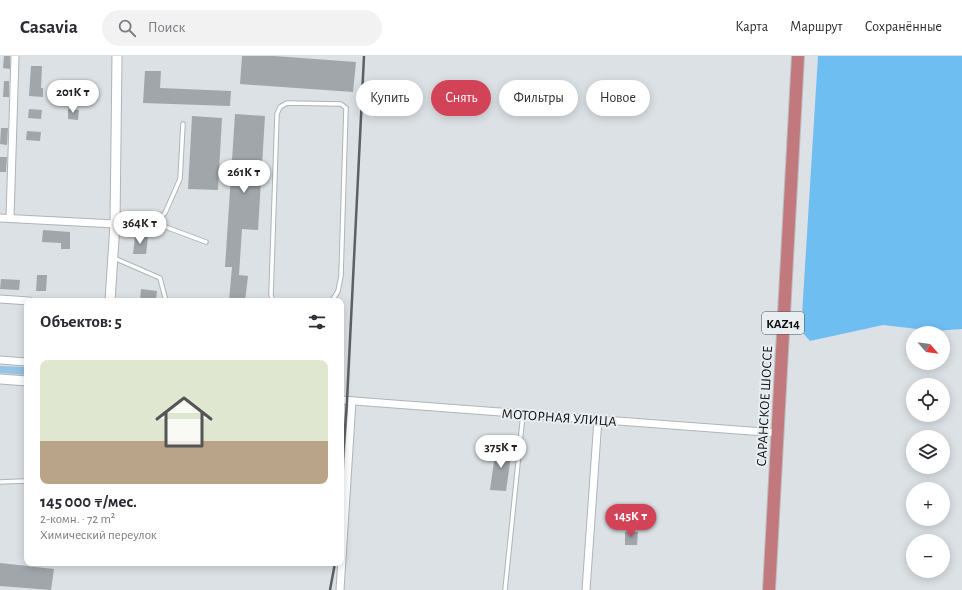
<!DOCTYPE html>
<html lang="ru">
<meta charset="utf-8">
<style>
body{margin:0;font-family:"Alegreya Sans",sans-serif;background:#f2f2f3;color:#2b2b33;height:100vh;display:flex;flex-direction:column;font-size:15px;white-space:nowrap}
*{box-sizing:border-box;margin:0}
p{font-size:13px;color:#7c7c81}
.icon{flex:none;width:22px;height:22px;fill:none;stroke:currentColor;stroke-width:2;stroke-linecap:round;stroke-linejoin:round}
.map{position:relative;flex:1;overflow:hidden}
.side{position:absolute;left:24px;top:242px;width:320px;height:268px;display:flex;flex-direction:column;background:#fff;border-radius:8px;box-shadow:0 2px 10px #0003}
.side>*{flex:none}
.top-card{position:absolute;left:356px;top:24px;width:380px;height:36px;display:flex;gap:8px}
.needle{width:26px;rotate:118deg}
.tools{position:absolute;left:906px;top:270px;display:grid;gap:8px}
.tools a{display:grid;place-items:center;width:44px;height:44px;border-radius:50%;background:#fff;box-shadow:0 2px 10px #0003;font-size:20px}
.price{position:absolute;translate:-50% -34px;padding:0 9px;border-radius:14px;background:#fff;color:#222;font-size:13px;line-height:26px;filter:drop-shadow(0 1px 2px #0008)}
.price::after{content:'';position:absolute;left:50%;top:24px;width:12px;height:9px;margin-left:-6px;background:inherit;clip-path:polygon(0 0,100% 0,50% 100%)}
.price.current{background:#d34358;color:#fff}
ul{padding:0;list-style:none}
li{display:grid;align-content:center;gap:8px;height:212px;padding:0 16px}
li span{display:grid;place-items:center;height:124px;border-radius:8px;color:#555}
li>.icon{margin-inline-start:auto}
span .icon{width:72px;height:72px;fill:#fffc;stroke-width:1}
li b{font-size:17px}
h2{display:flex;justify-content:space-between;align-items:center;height:48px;padding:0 16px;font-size:17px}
.tag{padding:0 14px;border-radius:18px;background:#fff;box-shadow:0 2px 10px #0003;font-size:14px;line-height:36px}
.tag.current{background:#d34358;color:#fff}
header{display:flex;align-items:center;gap:24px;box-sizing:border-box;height:56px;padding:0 20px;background:#fff;border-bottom:1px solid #e1e1e2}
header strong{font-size:19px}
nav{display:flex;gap:22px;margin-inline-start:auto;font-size:14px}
.search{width:280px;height:36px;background:#f2f2f3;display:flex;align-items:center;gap:10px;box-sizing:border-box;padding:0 14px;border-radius:22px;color:#7c7c81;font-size:15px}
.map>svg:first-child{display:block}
.green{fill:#95c4e4}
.water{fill:#6fbef2}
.building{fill:#a1a6aa}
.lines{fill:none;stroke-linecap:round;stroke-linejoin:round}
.lane-casing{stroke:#afb4b7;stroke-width:5.5}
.street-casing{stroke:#afb4b7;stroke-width:9}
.secondary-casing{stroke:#afb4b7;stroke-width:11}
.highway-casing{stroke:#bbbcbc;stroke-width:14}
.lane{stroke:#fff;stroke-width:3.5}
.street{stroke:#fff;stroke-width:7}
.secondary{stroke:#fff;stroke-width:9}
.highway{stroke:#c2797d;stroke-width:12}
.rail{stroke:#5d6062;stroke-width:2.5}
.labels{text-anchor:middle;stroke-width:4;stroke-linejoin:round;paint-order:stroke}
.shield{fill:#e9eef2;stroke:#4f5254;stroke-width:1}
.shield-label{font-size:13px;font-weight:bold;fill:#0d0f10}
.street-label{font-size:14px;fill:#0d0f10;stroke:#e9eef2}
</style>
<header>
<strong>Casavia</strong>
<div class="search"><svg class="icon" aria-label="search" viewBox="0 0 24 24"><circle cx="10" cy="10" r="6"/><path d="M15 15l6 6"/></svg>Поиск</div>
<nav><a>Карта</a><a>Маршрут</a><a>Сохранённые</a></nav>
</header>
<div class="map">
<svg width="962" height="534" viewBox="0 0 962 534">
<rect width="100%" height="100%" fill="#dce1e5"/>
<polygon class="green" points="0,310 27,311 27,319 0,317"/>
<polygon class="water" points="818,0 962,0 962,273 935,275 883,269 810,285 801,275"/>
<g class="building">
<polygon points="4,0 10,0 10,13 3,12"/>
<polygon points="242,0 274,0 356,6 353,36 240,28"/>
<polygon points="31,10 42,10 41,32 43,32 43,41 29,40"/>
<polygon points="145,15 161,15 160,32 231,35 230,50 143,47"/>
<polygon points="4,25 9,25 9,41 3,41"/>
<polygon points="29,53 42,54 41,63 28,62"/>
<polygon points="68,53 79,54 78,64 68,63"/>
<polygon points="235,58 265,60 258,174 242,173 239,219 248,220 245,245 229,245 232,211 225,211"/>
<polygon points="192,60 222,62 218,134 188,133"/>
<polygon points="1,72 8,72 7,89 0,88"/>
<polygon points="27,75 41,76 40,85 26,84"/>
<polygon points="0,101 7,101 6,116 0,116"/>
<polygon points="43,174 70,176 70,193 61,193 61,187 42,186"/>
<polygon points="135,180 148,181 146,198 133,198"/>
<polygon points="37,219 47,219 46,235 36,235"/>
<polygon points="1,223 20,224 19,234 0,233"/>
<polygon points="141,233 157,235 156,245 140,245"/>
<polygon points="496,391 512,393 506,435 490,434"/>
<polygon points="625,476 638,476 637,489 625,489"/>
<polygon points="0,507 54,513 51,534 0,530"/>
</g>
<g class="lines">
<defs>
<g id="lane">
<polyline points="155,167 206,186"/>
<polyline points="116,168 144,170 155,167 165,157 180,123 183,68"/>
<polyline points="114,202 160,222 166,245"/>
<polyline points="273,245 271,239 277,58 280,51 287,47 341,48 346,52 341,220 338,235 332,245"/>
<polyline points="0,426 23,425 27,427"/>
<polyline points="505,534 523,358"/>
</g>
<g id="street">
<polyline points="0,162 115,168"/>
<polyline points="10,162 15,0"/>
<polyline points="0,243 29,245"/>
<polyline points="0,304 27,306"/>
<polyline points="341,344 777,377"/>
<polyline points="340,534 352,345"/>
<polyline points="586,534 598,363"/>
</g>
<g id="secondary">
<polyline points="110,245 115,168 117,0"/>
<polyline points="0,323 27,325"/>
</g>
<polyline id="highway" points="769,534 798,0"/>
</defs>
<use href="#lane" class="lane-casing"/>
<use href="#street" class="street-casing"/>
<use href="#secondary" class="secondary-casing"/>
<use href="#highway" class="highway-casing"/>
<use href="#lane" class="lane"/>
<use href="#street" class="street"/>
<use href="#secondary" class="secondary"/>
<use href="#highway" class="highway"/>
<g class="rail">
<polyline points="341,428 347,345 364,0"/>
<polyline points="330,534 335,507"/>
</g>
</g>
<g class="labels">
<rect class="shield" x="762" y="256" width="42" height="22" rx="3"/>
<g class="shield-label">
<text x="783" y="272">KAZ14</text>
</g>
<g class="street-label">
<text transform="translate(764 350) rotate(-87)" y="5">САРАНСКОЕ ШОССЕ</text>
<text transform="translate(559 361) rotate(4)" y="5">МОТОРНАЯ УЛИЦА</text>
</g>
</g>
</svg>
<div class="tools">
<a><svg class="needle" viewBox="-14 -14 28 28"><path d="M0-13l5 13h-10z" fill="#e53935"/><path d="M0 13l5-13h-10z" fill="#7c7c81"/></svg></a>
<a><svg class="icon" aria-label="locate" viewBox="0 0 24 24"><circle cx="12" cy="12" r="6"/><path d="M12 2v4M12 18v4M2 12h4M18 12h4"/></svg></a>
<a><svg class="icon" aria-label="layers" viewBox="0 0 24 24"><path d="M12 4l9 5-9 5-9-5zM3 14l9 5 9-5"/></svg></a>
<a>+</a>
<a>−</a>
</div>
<b class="price" style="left:73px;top:58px">201K ₸</b>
<b class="price" style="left:244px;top:138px">261K ₸</b>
<b class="price" style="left:140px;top:189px">364K ₸</b>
<b class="price" style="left:501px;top:413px">375K ₸</b>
<b class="price current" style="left:631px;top:482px">145K ₸</b>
<div class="top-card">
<a class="tag">Купить</a>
<a class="tag current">Снять</a>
<a class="tag">Фильтры</a>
<a class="tag">Новое</a>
</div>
<section class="side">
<h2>Объектов: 5<svg class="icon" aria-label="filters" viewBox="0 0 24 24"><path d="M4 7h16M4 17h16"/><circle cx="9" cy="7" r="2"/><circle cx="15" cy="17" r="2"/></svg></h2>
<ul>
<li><span style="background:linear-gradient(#dfe7d0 65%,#b9a48a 0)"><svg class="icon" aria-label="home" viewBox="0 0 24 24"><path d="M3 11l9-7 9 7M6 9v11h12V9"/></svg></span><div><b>145 000 ₸/мес.</b><p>2-комн. · 72 m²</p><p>Химический переулок</p></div></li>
</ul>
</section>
</div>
